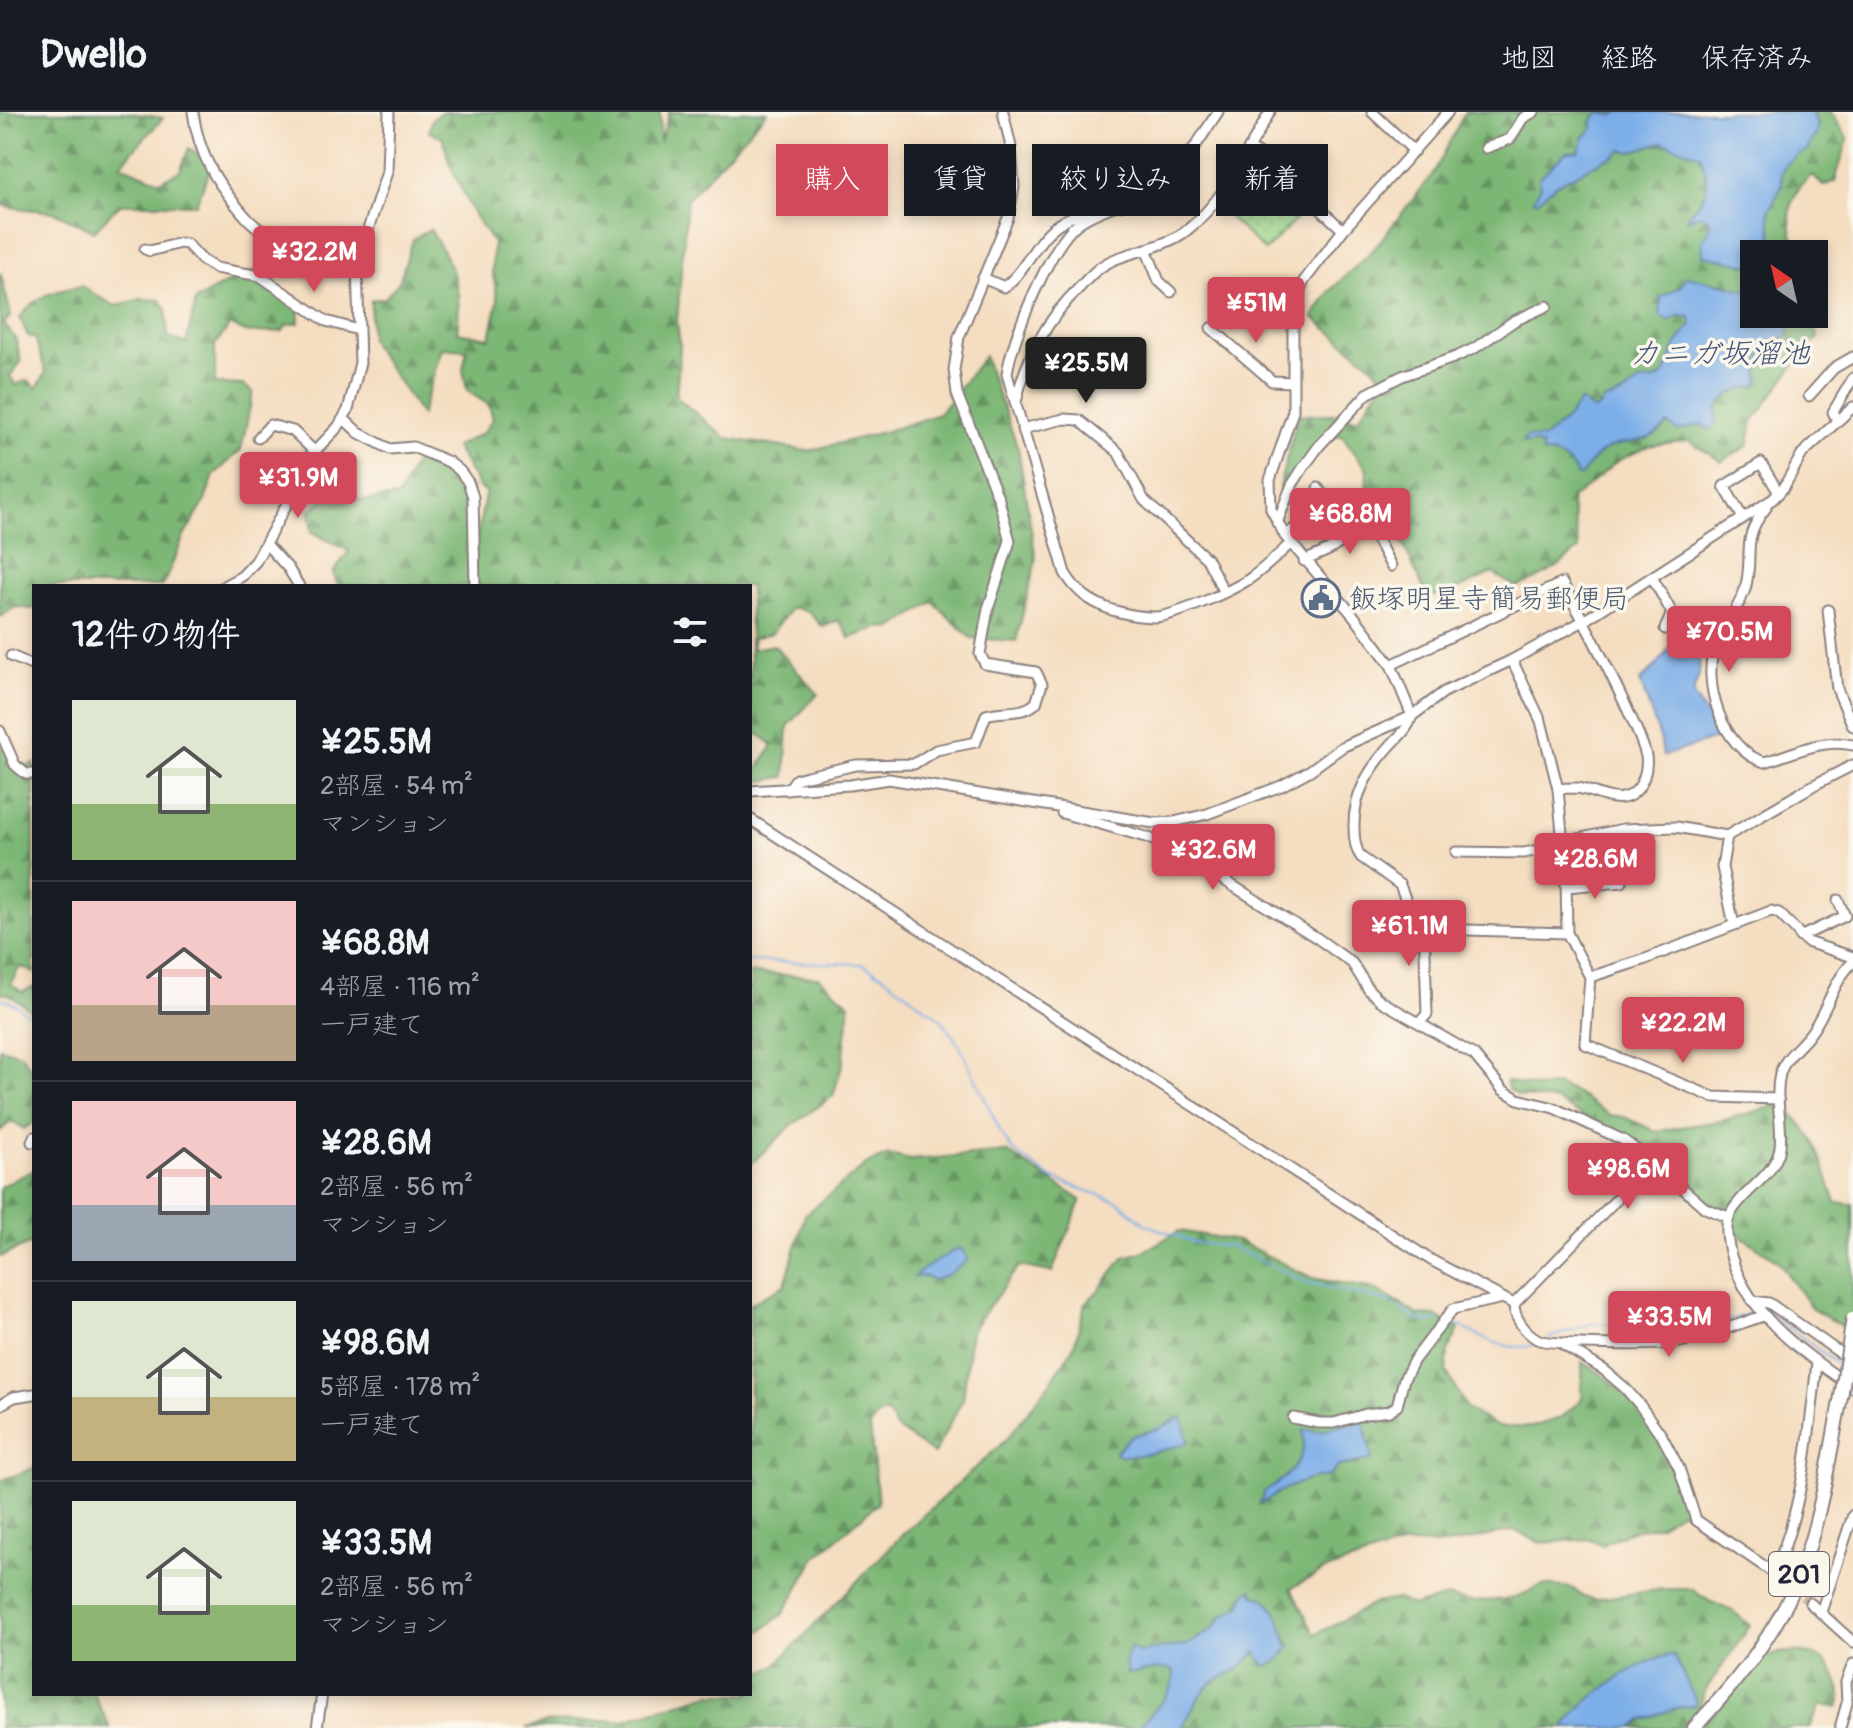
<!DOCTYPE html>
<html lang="ja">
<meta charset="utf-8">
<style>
body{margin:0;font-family:Pangolin,"Klee One",sans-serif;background:#20242c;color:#f1f3f6;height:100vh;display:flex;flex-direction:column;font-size:30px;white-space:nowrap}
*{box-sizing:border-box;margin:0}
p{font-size:26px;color:#9ea1a6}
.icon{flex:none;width:44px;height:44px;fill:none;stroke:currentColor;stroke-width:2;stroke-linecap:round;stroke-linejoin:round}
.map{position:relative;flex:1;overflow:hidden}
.drawer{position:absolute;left:32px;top:472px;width:720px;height:1112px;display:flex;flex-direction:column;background:#171b24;border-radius:0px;box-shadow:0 4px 12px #0003}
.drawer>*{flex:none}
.guide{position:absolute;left:776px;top:32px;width:760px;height:72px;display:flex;gap:16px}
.needle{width:52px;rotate:326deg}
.fabs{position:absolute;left:1740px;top:128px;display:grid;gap:16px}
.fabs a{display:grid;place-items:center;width:88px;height:88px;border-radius:0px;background:#171b24;box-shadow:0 4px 12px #0003;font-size:40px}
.price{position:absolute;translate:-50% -68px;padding:0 18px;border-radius:8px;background:#d1495b;color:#fff;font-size:26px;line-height:52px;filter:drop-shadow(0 2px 4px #0008)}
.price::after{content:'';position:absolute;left:50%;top:48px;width:24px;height:18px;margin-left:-12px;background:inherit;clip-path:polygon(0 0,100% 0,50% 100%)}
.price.selected{background:#222;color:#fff}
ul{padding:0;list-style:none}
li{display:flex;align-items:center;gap:24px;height:200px;padding:0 40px}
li+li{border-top:2px solid #363941}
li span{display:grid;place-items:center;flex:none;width:224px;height:160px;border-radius:0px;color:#555}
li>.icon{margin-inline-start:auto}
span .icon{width:96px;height:96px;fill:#fffc;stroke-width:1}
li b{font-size:34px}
h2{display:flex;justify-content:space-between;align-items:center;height:96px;padding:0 40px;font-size:34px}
.pill{padding:0 28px;border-radius:0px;background:#171b24;box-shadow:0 4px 12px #0003;font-size:28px;line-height:72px}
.pill.selected{background:#d1495b;color:#fff}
header{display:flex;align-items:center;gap:48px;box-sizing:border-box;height:112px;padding:0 40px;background:#171b24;border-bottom:2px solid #363941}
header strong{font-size:38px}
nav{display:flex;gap:44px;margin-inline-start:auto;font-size:28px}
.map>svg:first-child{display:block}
.grass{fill:url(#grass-dots);stroke:#5f7c62;stroke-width:2}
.forest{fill:url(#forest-firs);stroke:#506c58;stroke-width:2}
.water{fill:#7caee8;stroke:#4f6892;stroke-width:2}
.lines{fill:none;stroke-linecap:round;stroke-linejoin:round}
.stream{stroke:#7caee8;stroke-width:2}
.minor-tunnel{stroke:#cab8a5;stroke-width:9;stroke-dasharray:9 4.5;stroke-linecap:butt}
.minor-casing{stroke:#8b807e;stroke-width:13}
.highway-casing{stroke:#8b807e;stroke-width:16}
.minor{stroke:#fff;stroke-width:9}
.highway{stroke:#fff;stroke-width:12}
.highway-bridge-casing{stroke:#8b807e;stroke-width:16;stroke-linecap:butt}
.highway-bridge{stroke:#fff;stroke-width:12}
.labels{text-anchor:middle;stroke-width:7;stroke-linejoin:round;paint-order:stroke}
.shield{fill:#fbf7ec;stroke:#636270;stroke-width:2}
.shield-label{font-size:26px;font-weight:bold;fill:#22223b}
.service-label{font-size:28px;fill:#4e5e75;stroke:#fbf7ec;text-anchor:start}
.water-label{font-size:30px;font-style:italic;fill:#425378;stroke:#fbf7ec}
</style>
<header>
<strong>Dwello</strong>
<nav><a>地図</a><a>経路</a><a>保存済み</a></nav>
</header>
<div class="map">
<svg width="1853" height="1616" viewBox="0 0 1853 1616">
<defs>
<pattern id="grass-dots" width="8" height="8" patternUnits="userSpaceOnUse" patternTransform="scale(2)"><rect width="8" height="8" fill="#9cd68a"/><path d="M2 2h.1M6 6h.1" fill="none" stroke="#86b778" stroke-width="1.8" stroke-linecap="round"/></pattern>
<pattern id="forest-firs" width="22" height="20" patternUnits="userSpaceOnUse" patternTransform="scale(2)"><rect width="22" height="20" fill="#7db776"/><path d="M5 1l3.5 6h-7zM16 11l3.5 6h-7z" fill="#669462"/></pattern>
</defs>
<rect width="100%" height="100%" fill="#fbf7ec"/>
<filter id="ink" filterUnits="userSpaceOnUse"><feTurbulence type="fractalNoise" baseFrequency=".0125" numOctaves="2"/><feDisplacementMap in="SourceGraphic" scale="16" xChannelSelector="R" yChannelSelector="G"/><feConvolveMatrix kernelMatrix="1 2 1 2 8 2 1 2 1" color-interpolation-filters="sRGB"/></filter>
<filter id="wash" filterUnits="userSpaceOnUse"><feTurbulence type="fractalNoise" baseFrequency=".006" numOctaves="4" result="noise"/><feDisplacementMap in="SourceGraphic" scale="32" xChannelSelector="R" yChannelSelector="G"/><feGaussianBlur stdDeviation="1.8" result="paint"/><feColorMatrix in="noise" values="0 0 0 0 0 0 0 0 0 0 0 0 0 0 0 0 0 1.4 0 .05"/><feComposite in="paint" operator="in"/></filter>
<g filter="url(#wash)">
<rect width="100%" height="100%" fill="#f4ddc0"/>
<polygon class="grass" points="1253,46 1308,92 1308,95 1265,139 1220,97"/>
<g class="forest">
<polygon points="0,0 123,0 163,6 120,53 160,69 180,59 189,36 212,52 196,92 120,92 94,119 54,100 8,95 0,91"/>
<path d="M441,0H660V31L669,0H767L687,87L677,209L680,235L676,285L726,326L808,339L887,319L939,302L984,244L1018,336L1036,448L1016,529L971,526L933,490L891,517L881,515L850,526L839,508L823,515L809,500L792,495L772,521L753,526L752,537L774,533L818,582L788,614L785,665L750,671V659L755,661L773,633L750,616V474H636L630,467L618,474H475V435L486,379L481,378L455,335L483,321L493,307L489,293L467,279L463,257L467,238L442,236L421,303L370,228L371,188L385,186L399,170L413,128L430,117C453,155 463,175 457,220L490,226L498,188L492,159L493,131L474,103L449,51L443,25L429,20L432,7Z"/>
<path d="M1465,0H1831L1848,27L1835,69L1823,74L1812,63C1785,84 1786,113 1799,142H1754V202H1810L1818,226L1805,238L1753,310L1748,334L1721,349L1688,328L1649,334L1619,348L1571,388L1579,437C1559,455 1542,466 1516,475L1492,461L1441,485L1426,482L1388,399L1366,387L1367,357L1341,323L1316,332L1283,389L1279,375L1298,303L1335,302L1358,307L1384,268L1374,255L1313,205L1330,179L1373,138L1435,59Z"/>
<path d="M259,158L270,181H279L298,185L299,211L286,213L283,219L248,221L230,213L215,233V272L243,273L253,280L241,338L214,363L204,391L184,424L163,474H34V497L16,495L0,505V160L11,203L4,212L16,228L21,250L10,264L16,273L28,268L37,276L46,260L35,226L28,224L20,206C35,182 56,179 81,174L115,194L141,187L160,188L166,196L168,224L186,232L196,188C217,178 236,162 259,158Z"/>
<polygon points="417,347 472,376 467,433 471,474 338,474 333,461 349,439 312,420 310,400 323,386 369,388 398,385"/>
<polygon points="5,635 15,651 29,654 34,651 34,861 20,854 11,872 22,880 34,875 34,901 9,882 0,881 0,636"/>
<polygon points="750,861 818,865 850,892 843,950 833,984 791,1014 750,1053"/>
<polygon points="0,936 21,942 34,961 34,1010 24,1017 12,1009 0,1019"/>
<path d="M1506,969L1539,976L1557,973L1574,980L1610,1003L1624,1005L1656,1019L1720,1009L1779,993C1815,1014 1823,1053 1836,1091L1853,1092V1220L1812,1197L1779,1150L1731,1117L1727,1110L1655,1049L1557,989L1519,984L1508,977Z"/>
<polygon points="1007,1040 1081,1088 1052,1160 1019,1154 971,1219 963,1287 934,1342 896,1316 887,1300 877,1304 870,1315 878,1391 815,1446 783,1502 750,1527 750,1192 785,1173 805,1103 867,1052 889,1043 911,1048"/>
<polygon points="34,1058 34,1130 0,1145 0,1075"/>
<path d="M1179,1119L1238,1129L1312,1166L1374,1177L1419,1203L1435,1204L1459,1217L1448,1239L1446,1259L1467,1297L1499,1315H1531L1561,1306L1582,1287V1250C1623,1272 1659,1315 1677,1358C1681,1370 1684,1383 1687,1395L1660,1413L1628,1420L1603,1433L1590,1427L1540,1431L1514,1418L1447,1433L1405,1432L1323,1459L1291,1476L1315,1523L1375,1491L1397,1487L1414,1494L1447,1485L1474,1490L1515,1486L1543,1473L1572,1476L1583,1485L1596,1487L1663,1477H1691L1711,1490L1733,1499L1750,1514L1705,1579L1695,1608L1686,1616H526L549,1610L623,1608L710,1582H750V1565L775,1554L903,1422L1006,1328L1050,1271L1074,1234L1085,1192L1098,1179L1124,1145L1142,1140Z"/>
<polygon points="34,1356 34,1582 94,1582 110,1616 0,1616 0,1369"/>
<path d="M1783,1540C1792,1541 1802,1540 1810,1542C1831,1546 1847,1578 1838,1596L1821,1593L1809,1616H1700L1741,1572L1760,1547Z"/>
</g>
<g class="water">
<path d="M1620,0H1811L1817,12V22L1810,30L1808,38L1797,42L1786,52L1781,61L1782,73L1769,99L1772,125L1780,142H1754V154L1703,143L1702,127L1707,123L1710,110L1700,102L1687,108C1690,99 1697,95 1702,87C1710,74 1706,57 1700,43L1662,30L1630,40L1622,38L1612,45L1605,47L1557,72L1537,89L1533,88L1540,76L1539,66L1566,40L1579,39L1583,26L1593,16V7L1600,1L1613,3Z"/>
<path d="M1687,164L1754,180V202H1799L1789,217L1788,224C1764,229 1754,246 1760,270L1757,274C1743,275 1720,283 1717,299C1716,304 1717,309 1716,313L1709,318L1702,312L1678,319L1668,312C1639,344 1611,314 1581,364H1577C1573,350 1556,341 1542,341V334L1534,331H1522L1527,325L1543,327L1567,307L1580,289L1594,298L1600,295L1605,288C1618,286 1630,279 1639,270C1668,268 1664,263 1673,240C1677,231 1685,221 1691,213L1690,205L1678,204L1669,209L1660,204L1661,185L1681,174Z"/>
<path d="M1689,509L1710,524C1691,541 1702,542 1699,562C1698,569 1694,575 1693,583L1721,625L1663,644L1661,629L1640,569L1657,553Z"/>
<path d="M961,1136L968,1148L946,1164L934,1168L926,1164L914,1165C919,1159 954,1138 961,1136Z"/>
<path d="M1182,1305L1188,1329L1184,1332C1163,1338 1141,1346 1119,1343L1116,1340L1130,1325L1160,1316Z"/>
<path d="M1363,1308L1372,1346L1369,1348L1339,1354L1329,1364C1313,1365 1297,1371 1283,1378C1274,1382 1270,1388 1260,1391L1265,1379C1288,1366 1309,1347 1303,1318L1320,1319Z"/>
<path d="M1253,1477L1254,1483C1276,1486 1282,1516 1289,1535C1283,1544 1277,1552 1266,1555L1256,1540L1240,1556L1210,1572L1199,1585L1182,1616H1139C1150,1599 1179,1581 1173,1558L1166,1556L1127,1562L1125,1548L1130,1535L1139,1540L1187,1533L1213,1517L1223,1504L1241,1494L1245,1482Z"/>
<path d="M1674,1543L1694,1585L1696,1590L1693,1594L1676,1596L1643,1608L1633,1616H1564C1578,1590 1644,1543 1674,1543Z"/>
</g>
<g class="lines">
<g class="stream">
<polyline points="750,849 862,852 882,863 942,908 961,936 1002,1023 1013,1039 1051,1066 1119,1090 1145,1112 1196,1131 1232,1135 1306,1170 1392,1191 1418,1208 1428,1210 1439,1208"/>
<polyline points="0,886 11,890 34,906"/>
<polyline points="1767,1199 1841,1255"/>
<path d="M1449,1208C1477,1223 1508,1244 1540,1231"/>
<polyline points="1549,1226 1593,1211 1701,1218 1757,1199"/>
</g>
</g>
</g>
<g filter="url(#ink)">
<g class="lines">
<polyline class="minor-tunnel" points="1783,1467 1810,1491"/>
<defs>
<g id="minor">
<path d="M193,0C199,45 217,72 247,106C255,115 273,125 276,139C278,147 265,158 260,164"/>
<polyline points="1372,0 1414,39"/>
<path d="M1448,0L1343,118L1304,169L1293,195V299L1270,368L1271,397L1285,424L1353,503L1391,553L1412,604C1408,617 1400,623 1391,633C1369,657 1353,683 1354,716C1354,726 1355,737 1361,745L1400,773L1412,804L1434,817L1567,821"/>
<polyline points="1249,36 1266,47 1343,118"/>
<polyline points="1486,36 1510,27 1523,6 1534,0"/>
<path d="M1115,93C1102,99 1086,104 1076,113C1050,135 1011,228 1007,262L1065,461C1077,481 1091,490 1112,498C1125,502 1142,505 1155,505C1176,504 1236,477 1252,465C1266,455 1278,443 1290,432"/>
<polyline points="145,137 150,139 180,131 187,132 202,148 215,156 260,164 326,209 358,218"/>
<polyline points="1146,137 1159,169 1171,180"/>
<path d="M983,166L1004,175C1027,159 1035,126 1060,111C1082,97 1106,96 1130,91C1172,81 1195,33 1218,0"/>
<polyline points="1211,216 1272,269 1292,270"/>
<polyline points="1809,284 1834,256 1853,245"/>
<path d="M1016,290C1026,245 1047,207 1080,175C1090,164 1099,154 1113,148C1137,138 1165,135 1186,119C1225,88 1245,42 1270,0"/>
<polyline points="344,307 359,321 390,337 413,335 449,350 460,359 468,370 473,385 475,474"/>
<polyline points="1837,308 1833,300 1853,266"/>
<polyline points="1022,317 1064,307 1079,308 1118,340 1144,388 1207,447 1224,480"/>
<polyline points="258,326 270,313 293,319 315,340"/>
<path d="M1766,396C1739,429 1755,443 1745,477C1739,497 1724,512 1716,531C1700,569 1723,640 1765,650C1795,641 1822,626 1853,633"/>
<polyline points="1743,406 1724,374 1761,351 1779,381"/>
<polyline points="1277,411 1292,373 1303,356 1319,334 1367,282 1402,264 1456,245 1475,236 1514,209 1547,194"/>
<polyline points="1285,424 1328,390 1318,376"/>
<polyline points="266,432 288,456 299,474"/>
<polyline points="1304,449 1329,438 1369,412 1391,454"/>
<polyline points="1652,465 1672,501 1665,517"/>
<polyline points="224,474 242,464 256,449 316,338 338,315 348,298 360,251 357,151 387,60 389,0"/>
<polyline points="1828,498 1837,577 1853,614"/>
<polyline points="11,544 34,554"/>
<polyline points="1512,548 1541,609 1558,677 1566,766 1567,821 1590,865 1585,932 1713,985 1778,987"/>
<path d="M1391,553L1562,471C1586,510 1605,551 1625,592C1632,608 1642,627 1646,644C1648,658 1643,675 1631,683C1614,693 1594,678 1577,676C1571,676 1564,676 1558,677"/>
<polyline points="0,619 15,653 26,662 34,662"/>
<path d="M788,678L796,667L807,664L856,653L914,652L936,638L976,630L986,603C1003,597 1021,604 1036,591L1042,572L1036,560L985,552L980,542L988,497L1010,429L999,388L957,282L954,258L959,225L1008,106L1014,75L1011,35L1003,0"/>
<polyline points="750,679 850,673 889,667 1154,711 1174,710 1207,702 1281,674 1309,659 1342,635 1412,604 1444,580 1512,548 1585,508 1773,387 1784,375 1802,342 1853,295"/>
<polyline points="1062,701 1149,726 1185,744 1317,826 1352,851 1369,878 1381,889 1474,943 1503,978 1518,987 1554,996 1623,1028 1653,1050 1705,1096 1728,1105"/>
<path d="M750,707L1431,1148L1514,1192C1514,1206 1525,1220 1537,1227C1551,1234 1661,1234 1680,1230C1708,1224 1736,1213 1763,1204"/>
<polyline points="1727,724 1722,755 1734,813"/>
<polyline points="1563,730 1623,717 1676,715 1727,724 1814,673 1853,653"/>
<polyline points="1456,740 1524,741 1564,733"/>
<polyline points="1566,775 1622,770"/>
<polyline points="1800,825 1845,804 1838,788"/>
<path d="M1853,850C1832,870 1827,901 1809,923C1800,935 1784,946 1780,962C1774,985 1783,1011 1780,1035C1776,1064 1742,1078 1730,1103C1724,1115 1728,1132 1731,1144C1749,1205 1804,1241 1853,1276"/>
<polyline points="1590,865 1643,848 1771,799 1779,801 1807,830 1853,845"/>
<polyline points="1420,910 1427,902 1424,812"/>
<polyline points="32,1030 34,1025"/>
<polyline points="1752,1189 1769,1191 1853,1250"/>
<polyline points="1514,1192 1653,1050"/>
<polyline points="1563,1233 1604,1258 1625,1276 1639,1292 1662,1324 1679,1356 1696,1408 1783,1467"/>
<polyline points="0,1293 14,1285 34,1282"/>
<polyline points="1293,1306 1319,1311 1334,1311 1366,1302 1389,1299 1397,1294 1404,1267 1414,1248 1453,1197 1503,1186"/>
<path d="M1774,1461C1804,1394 1809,1322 1817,1251"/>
<polyline points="1810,1491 1853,1530"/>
<polyline points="1821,1500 1853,1403"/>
<polyline points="317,1616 322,1582"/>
<polyline points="1840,1616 1847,1591 1846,1570 1853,1552"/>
</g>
<path id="highway" d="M1694,1616C1729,1578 1762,1539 1786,1493C1819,1427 1828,1351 1842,1279"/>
</defs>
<use href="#minor" class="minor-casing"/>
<use href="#highway" class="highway-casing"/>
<use href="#minor" class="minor"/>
<use href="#highway" class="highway"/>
<defs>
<polyline id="highway-bridge" points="1842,1279 1853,1206"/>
</defs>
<use href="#highway-bridge" class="highway-bridge-casing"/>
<use href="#highway-bridge" class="highway-bridge"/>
</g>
</g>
<defs>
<symbol id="civic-ring" viewBox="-11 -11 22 22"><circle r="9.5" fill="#fbf7ec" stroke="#5c6f8a" stroke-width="1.5"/><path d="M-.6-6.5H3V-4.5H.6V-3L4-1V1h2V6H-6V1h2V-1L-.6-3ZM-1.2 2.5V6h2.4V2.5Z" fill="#5c6f8a"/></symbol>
</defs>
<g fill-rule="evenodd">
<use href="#civic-ring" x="1299" y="464" width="44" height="44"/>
</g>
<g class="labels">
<rect class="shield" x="1769" y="1440" width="60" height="44" rx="6"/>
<g class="shield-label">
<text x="1799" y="1471">201</text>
</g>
<g class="service-label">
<text x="1349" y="496">飯塚明星寺簡易郵便局</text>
</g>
<g class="water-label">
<text x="1720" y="251">カニガ坂溜池</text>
</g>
</g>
</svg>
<div class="fabs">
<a><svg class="needle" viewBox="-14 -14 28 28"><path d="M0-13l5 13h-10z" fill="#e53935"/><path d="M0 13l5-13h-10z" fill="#9ea1a6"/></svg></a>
</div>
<b class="price" style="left:314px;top:182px">¥32.2M</b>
<b class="price" style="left:1256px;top:233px">¥51M</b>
<b class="price selected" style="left:1086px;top:293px">¥25.5M</b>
<b class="price" style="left:298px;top:408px">¥31.9M</b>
<b class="price" style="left:1350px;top:444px">¥68.8M</b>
<b class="price" style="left:1729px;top:562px">¥70.5M</b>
<b class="price" style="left:1213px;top:780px">¥32.6M</b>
<b class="price" style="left:1595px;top:789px">¥28.6M</b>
<b class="price" style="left:1409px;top:856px">¥61.1M</b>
<b class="price" style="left:1683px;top:953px">¥22.2M</b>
<b class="price" style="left:1628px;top:1099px">¥98.6M</b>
<b class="price" style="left:1669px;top:1247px">¥33.5M</b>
<div class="guide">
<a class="pill selected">購入</a>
<a class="pill">賃貸</a>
<a class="pill">絞り込み</a>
<a class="pill">新着</a>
</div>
<section class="drawer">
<h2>12件の物件<svg class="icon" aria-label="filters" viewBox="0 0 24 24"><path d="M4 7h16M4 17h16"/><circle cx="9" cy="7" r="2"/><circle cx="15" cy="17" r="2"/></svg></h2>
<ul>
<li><span style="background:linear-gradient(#dfe7d0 65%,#8fb573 0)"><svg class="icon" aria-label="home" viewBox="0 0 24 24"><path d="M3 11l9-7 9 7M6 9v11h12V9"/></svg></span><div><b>¥25.5M</b><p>2部屋 · 54 m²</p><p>マンション</p></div></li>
<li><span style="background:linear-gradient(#f6c9c9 65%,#b9a48a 0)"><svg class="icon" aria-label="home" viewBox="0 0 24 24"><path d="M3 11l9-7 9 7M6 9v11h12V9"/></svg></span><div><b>¥68.8M</b><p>4部屋 · 116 m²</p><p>一戸建て</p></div></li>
<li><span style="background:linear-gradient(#f6c9c9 65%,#9aa5b1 0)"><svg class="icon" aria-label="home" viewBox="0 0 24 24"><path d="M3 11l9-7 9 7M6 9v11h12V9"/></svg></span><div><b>¥28.6M</b><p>2部屋 · 56 m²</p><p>マンション</p></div></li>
<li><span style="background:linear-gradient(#dfe7d0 60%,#c2b280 0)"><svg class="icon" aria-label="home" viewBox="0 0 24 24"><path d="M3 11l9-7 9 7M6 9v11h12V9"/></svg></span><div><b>¥98.6M</b><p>5部屋 · 178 m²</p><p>一戸建て</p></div></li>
<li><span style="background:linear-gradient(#dfe7d0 65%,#8fb573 0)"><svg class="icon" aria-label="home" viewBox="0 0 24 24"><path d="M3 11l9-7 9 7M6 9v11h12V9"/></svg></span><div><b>¥33.5M</b><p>2部屋 · 56 m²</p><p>マンション</p></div></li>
</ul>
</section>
</div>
